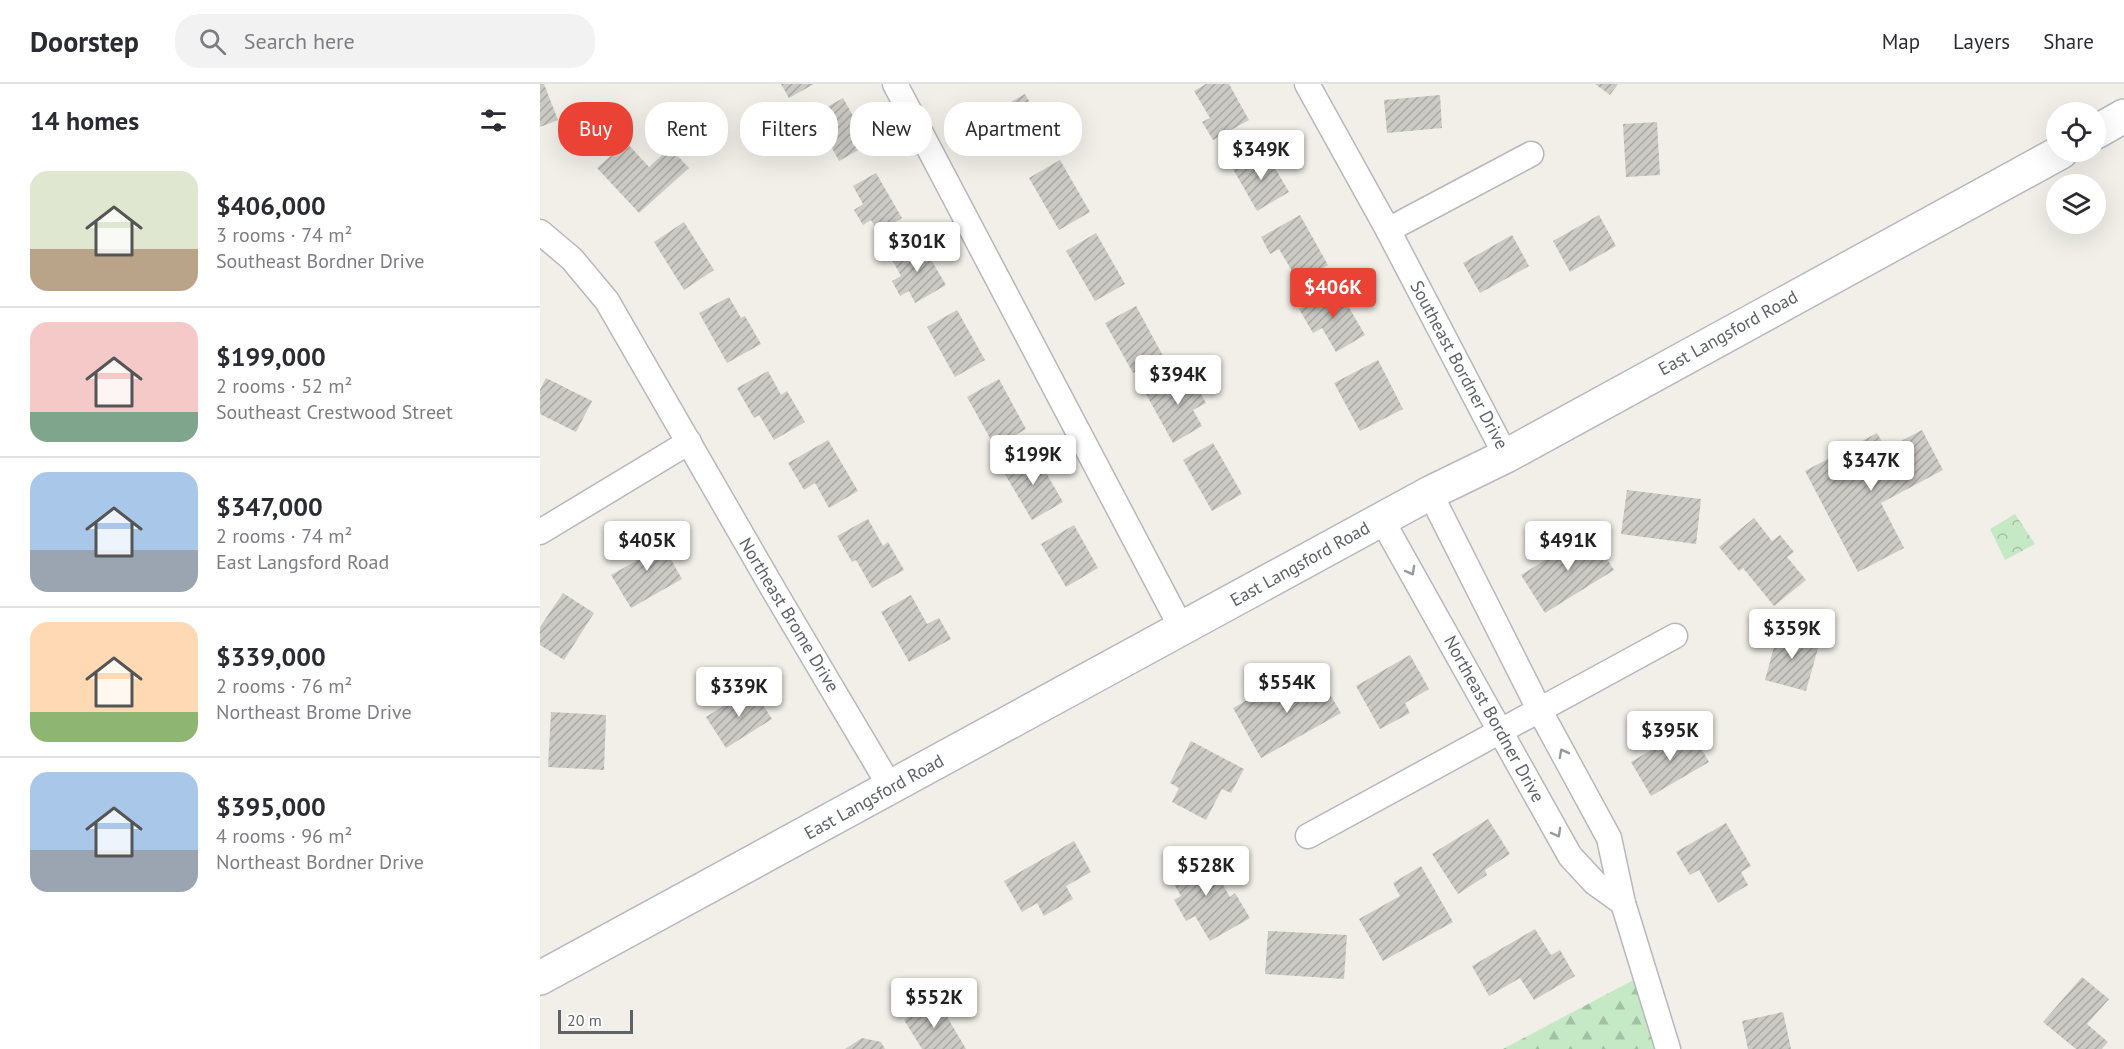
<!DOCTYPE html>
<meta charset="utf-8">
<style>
body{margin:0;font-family:"PT Sans",sans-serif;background:#f2f2f3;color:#2b2b33;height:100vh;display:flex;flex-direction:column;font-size:22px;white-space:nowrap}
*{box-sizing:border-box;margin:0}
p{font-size:20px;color:#7c7c81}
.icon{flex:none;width:33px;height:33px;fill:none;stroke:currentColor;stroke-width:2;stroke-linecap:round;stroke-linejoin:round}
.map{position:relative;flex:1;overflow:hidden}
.details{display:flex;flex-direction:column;background:#fff;width:540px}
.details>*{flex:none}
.top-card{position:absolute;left:18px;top:18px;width:570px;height:54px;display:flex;gap:12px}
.tools{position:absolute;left:1506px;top:18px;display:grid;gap:12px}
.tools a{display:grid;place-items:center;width:60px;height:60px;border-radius:50%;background:#fff;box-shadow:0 6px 24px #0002;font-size:30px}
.scale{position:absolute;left:18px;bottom:15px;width:75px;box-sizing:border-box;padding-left:6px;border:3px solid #5f6368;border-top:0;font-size:16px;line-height:21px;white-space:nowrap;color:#5f6368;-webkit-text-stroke:4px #fff;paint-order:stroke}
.price{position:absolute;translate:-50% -51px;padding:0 14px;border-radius:6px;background:#fff;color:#222;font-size:20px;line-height:39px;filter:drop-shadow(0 2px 3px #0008)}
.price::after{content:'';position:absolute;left:50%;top:36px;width:18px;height:14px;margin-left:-9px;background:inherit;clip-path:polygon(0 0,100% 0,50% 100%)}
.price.active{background:#ea4335;color:#fff}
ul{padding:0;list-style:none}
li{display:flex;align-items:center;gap:18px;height:150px;padding:0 30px}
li+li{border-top:2px solid #e1e1e2}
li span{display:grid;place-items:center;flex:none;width:168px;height:120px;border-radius:18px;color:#555}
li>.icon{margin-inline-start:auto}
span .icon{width:72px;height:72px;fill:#fffc;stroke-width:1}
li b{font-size:26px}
h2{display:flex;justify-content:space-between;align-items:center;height:72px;padding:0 30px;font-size:26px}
.chip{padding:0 21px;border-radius:24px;background:#fff;box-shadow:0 6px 24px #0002;font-size:21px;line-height:54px}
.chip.active{background:#ea4335;color:#fff}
header{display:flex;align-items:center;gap:36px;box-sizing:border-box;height:84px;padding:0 30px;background:#fff;border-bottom:2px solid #e1e1e2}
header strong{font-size:28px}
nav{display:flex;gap:33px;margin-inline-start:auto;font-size:21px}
.search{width:420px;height:54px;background:#f2f2f3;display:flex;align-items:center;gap:15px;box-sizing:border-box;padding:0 21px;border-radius:24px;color:#7c7c81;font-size:22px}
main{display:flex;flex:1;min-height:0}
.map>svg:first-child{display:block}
.forest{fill:url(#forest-firs)}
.park{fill:url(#park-crowns)}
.building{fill:url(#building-hatch)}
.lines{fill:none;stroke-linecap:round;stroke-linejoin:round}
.street-casing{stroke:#b5b8bc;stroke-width:27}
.secondary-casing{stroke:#b6babf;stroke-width:36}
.street{stroke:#fff;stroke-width:24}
.secondary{stroke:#fff;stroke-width:33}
.oneway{stroke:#979a9d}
.labels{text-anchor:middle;stroke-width:4.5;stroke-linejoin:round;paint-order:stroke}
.street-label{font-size:18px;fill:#5f6368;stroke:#fff}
</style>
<header>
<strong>Doorstep</strong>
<div class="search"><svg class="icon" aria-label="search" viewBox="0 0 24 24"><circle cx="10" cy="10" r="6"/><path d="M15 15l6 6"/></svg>Search here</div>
<nav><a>Map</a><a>Layers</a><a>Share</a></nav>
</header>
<main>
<section class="details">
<h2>14 homes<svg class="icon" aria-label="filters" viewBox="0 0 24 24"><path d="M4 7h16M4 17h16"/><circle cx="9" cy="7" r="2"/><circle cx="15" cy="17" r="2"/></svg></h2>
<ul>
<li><span style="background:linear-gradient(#dfe7d0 65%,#b9a48a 0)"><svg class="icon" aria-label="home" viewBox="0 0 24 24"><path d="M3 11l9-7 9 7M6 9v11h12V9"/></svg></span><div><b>$406,000</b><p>3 rooms · 74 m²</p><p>Southeast Bordner Drive</p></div></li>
<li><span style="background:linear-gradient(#f6c9c9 75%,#7fa58c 0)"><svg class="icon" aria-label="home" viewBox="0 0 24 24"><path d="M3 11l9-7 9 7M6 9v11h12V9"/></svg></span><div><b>$199,000</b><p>2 rooms · 52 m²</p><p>Southeast Crestwood Street</p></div></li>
<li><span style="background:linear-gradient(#a9c7e8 65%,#9aa5b1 0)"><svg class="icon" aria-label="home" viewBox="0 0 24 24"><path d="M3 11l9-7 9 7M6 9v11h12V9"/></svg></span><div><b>$347,000</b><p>2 rooms · 74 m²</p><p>East Langsford Road</p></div></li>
<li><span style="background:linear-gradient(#ffd9b3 75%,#8fb573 0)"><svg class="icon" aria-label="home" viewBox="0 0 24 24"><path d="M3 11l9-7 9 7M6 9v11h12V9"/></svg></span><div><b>$339,000</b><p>2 rooms · 76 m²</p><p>Northeast Brome Drive</p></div></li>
<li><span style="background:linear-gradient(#a9c7e8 65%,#9aa5b1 0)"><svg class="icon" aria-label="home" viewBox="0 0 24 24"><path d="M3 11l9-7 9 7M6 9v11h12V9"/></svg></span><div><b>$395,000</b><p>4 rooms · 96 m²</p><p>Northeast Bordner Drive</p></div></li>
</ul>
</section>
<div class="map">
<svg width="1584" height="965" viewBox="0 0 1584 965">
<defs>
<pattern id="forest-firs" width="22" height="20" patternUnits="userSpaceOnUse" patternTransform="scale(1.5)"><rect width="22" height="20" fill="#c5e8c5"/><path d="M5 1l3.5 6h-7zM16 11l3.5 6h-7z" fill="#a3c0a4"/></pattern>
<pattern id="park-crowns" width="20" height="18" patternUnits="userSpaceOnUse" patternTransform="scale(1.5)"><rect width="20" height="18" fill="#c5e8c5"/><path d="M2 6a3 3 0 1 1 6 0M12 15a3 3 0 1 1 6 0" fill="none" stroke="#a3c0a4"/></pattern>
<pattern id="building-hatch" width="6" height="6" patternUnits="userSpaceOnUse" patternTransform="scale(1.5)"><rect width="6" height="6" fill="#cccac5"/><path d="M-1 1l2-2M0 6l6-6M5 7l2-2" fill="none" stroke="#a9a8a4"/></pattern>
</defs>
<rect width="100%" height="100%" fill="#f1efe8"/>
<polygon class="forest" points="1101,892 1121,965 963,965"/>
<polygon class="park" points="1475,430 1495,460 1465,476 1450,445"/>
<g class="building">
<polygon points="0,0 4,0 18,36 0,43"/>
<polygon points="241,0 274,0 249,14"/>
<polygon points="666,0 689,0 709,36 673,56 662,38 670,34 654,7"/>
<polygon points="1055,0 1078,0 1070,11"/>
<polygon points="485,10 509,53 478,71 453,28"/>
<polygon points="900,11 902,44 847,49 844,16"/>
<polygon points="303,14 329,60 299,77 292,64 284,68 275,54 284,49 273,31"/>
<polygon points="1117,38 1120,91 1086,93 1083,40"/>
<polygon points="86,58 109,83 130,64 149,84 99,129 57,84"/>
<polygon points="725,67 749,108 717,127 693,85"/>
<polygon points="520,76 550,128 519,146 489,94"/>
<polygon points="336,89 362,134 338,148 331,136 323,141 314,126 323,120 313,102"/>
<polygon points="760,131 788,181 758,197 739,165 730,170 721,153"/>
<polygon points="1059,131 1076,162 1030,188 1013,157"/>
<polygon points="144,138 174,186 144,206 114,158"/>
<polygon points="556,149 585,200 555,217 526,167"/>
<polygon points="972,151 989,182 940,209 923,179"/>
<polygon points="380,157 406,201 375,219 369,207 360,212 352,197 361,192 351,174"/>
<polygon points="797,203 825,251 796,268 782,244 773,249 759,225"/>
<polygon points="189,213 201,234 205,232 221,260 187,279 159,229"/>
<polygon points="596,222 623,272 593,289 565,239"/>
<polygon points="417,226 445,276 415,293 387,243"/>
<polygon points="838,276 863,325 820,347 794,299"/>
<polygon points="228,287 241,311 247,307 265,338 234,356 219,331 214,334 197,304"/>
<polygon points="648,287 666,319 653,326 662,342 633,359 606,310"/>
<polygon points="6,294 52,317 36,348 0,330 0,306"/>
<polygon points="459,295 486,345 455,363 427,313"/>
<polygon points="1382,346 1403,386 1341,419 1364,464 1318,488 1265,387 1337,349 1346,365"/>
<polygon points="288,356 318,407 289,424 275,399 264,406 248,379"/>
<polygon points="673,359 702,410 672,427 643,376"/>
<polygon points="494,368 523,418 492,436 463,387"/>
<polygon points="1087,406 1161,415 1156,460 1081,450"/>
<polygon points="1214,434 1232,457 1240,451 1254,468 1247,473 1266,496 1234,522 1203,484 1199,487 1179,463"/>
<polygon points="328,435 343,462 348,458 364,486 332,504 316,476 312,478 297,452"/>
<polygon points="534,441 558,484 526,503 501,460"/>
<polygon points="1050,448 1074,486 1005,529 981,491"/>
<polygon points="116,449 142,495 91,524 71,491 96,477 89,464"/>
<polygon points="23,509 54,529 24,576 0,561 0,543"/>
<polygon points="371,511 387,540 399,534 411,555 369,578 341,528"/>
<polygon points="1239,545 1280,557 1266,607 1225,596"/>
<polygon points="870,571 889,605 865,619 870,629 840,645 816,602"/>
<polygon points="776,587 801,629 721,674 693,624 720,609 724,617"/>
<polygon points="212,604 232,635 186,664 166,633"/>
<polygon points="11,628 66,631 64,686 8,683"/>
<polygon points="1149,644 1169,678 1111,712 1091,678"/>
<polygon points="651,657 704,685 691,709 682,705 666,736 632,718 639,704 630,699"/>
<polygon points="948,735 970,770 945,786 947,791 918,810 892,770"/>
<polygon points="1186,739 1211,782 1201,788 1208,801 1178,819 1159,786 1150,791 1136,768"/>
<polygon points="534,757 551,788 526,802 533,815 504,832 497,819 482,828 464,797"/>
<polygon points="663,767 690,813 695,809 710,834 670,857 655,832 646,837 634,816 641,812 627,788"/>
<polygon points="881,782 913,838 843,877 819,835 860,812 853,799"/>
<polygon points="995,845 1011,871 1020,866 1035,892 994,916 980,894 949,912 932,882"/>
<polygon points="728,847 807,851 804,895 725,890"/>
<polygon points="1542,893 1569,915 1547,940 1568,958 1562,965 1536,965 1503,938"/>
<polygon points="397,916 426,965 382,965 364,936"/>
<polygon points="1243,928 1251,965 1208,965 1202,937"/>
<polygon points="322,954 341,958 345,965 305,965"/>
</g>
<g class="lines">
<defs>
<g id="street">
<polyline points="355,0 642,545"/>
<polyline points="767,0 848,146 966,372"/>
<polyline points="848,146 991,70"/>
<polyline points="0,148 32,175 67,217 236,510 351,704"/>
<polyline points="890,409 1000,627 1069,754 1083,819 1128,965"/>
<polyline points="842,436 1030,772 1055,799 1083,819"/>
<polyline points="0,448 149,358"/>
<polyline points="768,752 1135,552"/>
</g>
<g id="secondary">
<polyline points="1556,48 1584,32"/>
<polyline points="0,894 890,409 966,372 1521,68"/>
</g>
</defs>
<use href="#street" class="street-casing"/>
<use href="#secondary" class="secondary-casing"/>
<use href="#street" class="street"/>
<use href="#secondary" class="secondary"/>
</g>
<defs><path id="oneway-chevron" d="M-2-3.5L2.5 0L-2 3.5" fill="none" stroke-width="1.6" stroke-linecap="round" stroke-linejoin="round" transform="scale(1.5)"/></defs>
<g class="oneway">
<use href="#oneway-chevron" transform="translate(871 487) rotate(61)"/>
<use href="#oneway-chevron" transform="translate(1023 669) rotate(-118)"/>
<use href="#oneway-chevron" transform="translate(1017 749) rotate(61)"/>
</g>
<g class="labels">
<g class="street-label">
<text transform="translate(1188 249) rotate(-29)" y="6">East Langsford Road</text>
<text transform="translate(919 281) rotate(62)" y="6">Southeast Bordner Drive</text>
<text transform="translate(760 480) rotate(-29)" y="6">East Langsford Road</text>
<text transform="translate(249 531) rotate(59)" y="6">Northeast Brome Drive</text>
<text transform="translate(954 635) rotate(61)" y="6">Northeast Bordner Drive</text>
<text transform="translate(334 713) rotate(-29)" y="6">East Langsford Road</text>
</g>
</g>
</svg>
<div class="tools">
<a><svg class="icon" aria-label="locate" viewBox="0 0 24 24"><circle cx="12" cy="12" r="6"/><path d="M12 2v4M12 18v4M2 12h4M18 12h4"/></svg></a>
<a><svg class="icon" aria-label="layers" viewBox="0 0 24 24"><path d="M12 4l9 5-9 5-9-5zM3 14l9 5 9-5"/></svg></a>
</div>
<div class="scale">20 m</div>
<b class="price" style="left:721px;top:97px">$349K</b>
<b class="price" style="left:377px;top:189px">$301K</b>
<b class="price active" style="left:793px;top:235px">$406K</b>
<b class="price" style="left:638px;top:322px">$394K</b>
<b class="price" style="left:493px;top:402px">$199K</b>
<b class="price" style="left:1331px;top:408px">$347K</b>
<b class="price" style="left:107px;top:488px">$405K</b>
<b class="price" style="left:1028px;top:488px">$491K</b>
<b class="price" style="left:1252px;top:576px">$359K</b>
<b class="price" style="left:747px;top:630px">$554K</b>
<b class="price" style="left:199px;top:634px">$339K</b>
<b class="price" style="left:1130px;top:678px">$395K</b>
<b class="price" style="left:666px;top:813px">$528K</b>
<b class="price" style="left:394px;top:945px">$552K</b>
<div class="top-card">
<a class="chip active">Buy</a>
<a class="chip">Rent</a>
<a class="chip">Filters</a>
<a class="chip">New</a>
<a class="chip">Apartment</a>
</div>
</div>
</main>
